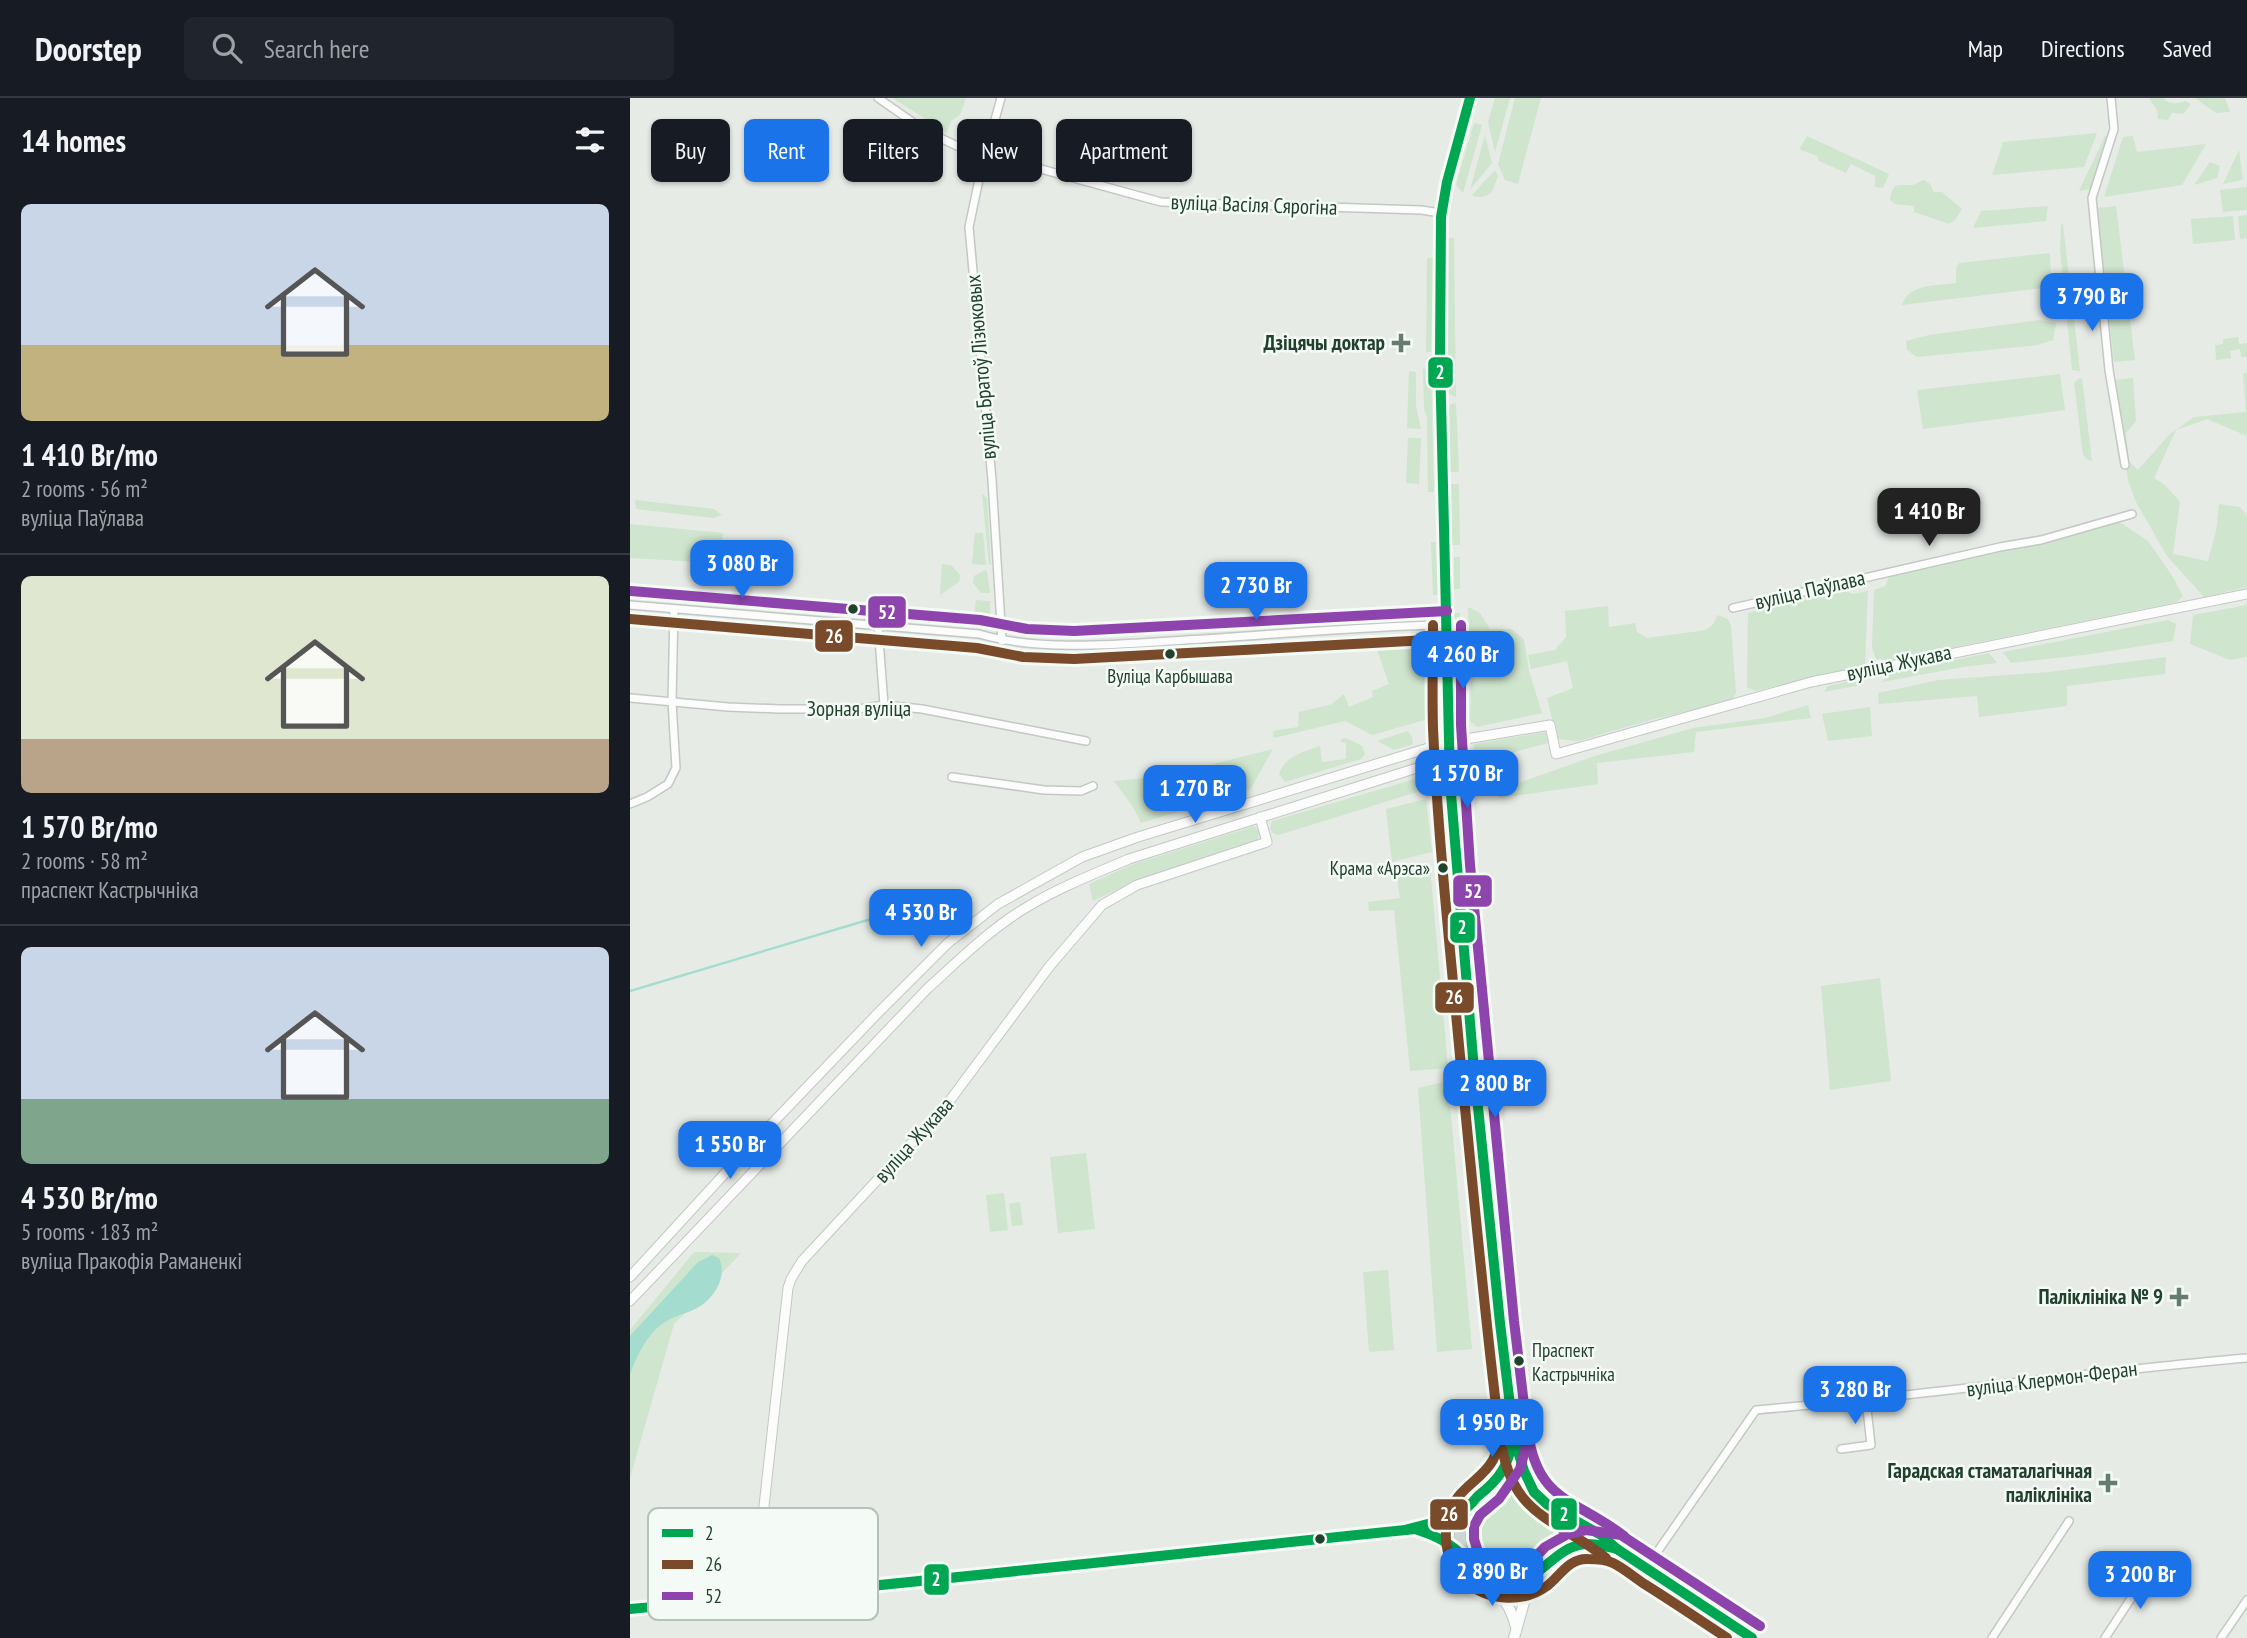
<!DOCTYPE html>
<meta charset="utf-8">
<style>
body{margin:0;font-family:"PT Sans Narrow",sans-serif;background:#20242c;color:#f1f3f6;height:100vh;display:flex;flex-direction:column;font-size:26px;white-space:nowrap}
*{box-sizing:border-box;margin:0}
p{font-size:23px;color:#9ea1a6}
.icon{flex:none;width:38px;height:38px;fill:none;stroke:currentColor;stroke-width:2;stroke-linecap:round;stroke-linejoin:round}
.map{position:relative;flex:1;overflow:hidden}
.sheet{display:flex;flex-direction:column;background:#171b24;width:630px}
.sheet>*{flex:none}
.guide{position:absolute;left:21px;top:21px;width:665px;height:63px;display:flex;gap:14px}
.price{position:absolute;translate:-50% -60px;padding:0 16px;border-radius:14px;background:#1a73e8;color:#fff;font-size:23px;line-height:46px;filter:drop-shadow(0 2px 4px #0008)}
.price::after{content:'';position:absolute;left:50%;top:42px;width:21px;height:16px;margin-left:-10px;background:inherit;clip-path:polygon(0 0,100% 0,50% 100%)}
.price.active{background:#222;color:#fff}
ul{padding:0;list-style:none}
li{display:grid;align-content:center;gap:14px;height:371px;padding:0 21px}
li+li{border-top:2px solid #363941}
li span{display:grid;place-items:center;height:217px;border-radius:10px;color:#555}
li>.icon{margin-inline-start:auto}
span .icon{width:126px;height:126px;fill:#fffc;stroke-width:1}
li b{font-size:30px}
h2{display:flex;justify-content:space-between;align-items:center;height:84px;padding:0 21px;font-size:30px}
.tag{padding:0 24px;border-radius:10px;background:#171b24;box-shadow:0 2px 5px #0004;font-size:24px;line-height:63px}
.tag.active{background:#1a73e8;color:#fff}
header{display:flex;align-items:center;gap:42px;box-sizing:border-box;height:98px;padding:0 35px;background:#171b24;border-bottom:2px solid #363941}
header strong{font-size:33px}
nav{display:flex;gap:38px;margin-inline-start:auto;font-size:24px}
.search{width:490px;height:63px;background:#20242c;display:flex;align-items:center;gap:18px;box-sizing:border-box;padding:0 24px;border-radius:10px;color:#9ea1a6;font-size:26px}
main{display:flex;flex:1;min-height:0}
.map>svg:first-child{display:block}
.green{fill:#cfe5ce}
.water{fill:#a4ddd0}
.lines{fill:none;stroke-linecap:round;stroke-linejoin:round}
.stream{stroke:#a4ddd0;stroke-width:2.5}
.minor-casing{stroke:#c3c8c4;stroke-width:10}
.tertiary-casing{stroke:#c3c8c4;stroke-width:11}
.secondary-casing{stroke:#bfc7c1;stroke-width:12}
.primary-casing{stroke:#c1cbc4;stroke-width:13}
.minor{stroke:#fbfcfb;stroke-width:7}
.tertiary{stroke:#fbfcfb;stroke-width:9}
.secondary{stroke:#fbfcfb;stroke-width:10}
.primary{stroke:#cdd7d1;stroke-width:10}
.bus-1-casing{stroke:#f4faf5;stroke-width:16}
.bus-2-casing{stroke:#f4faf5;stroke-width:16}
.bus-3-casing{stroke:#f4faf5;stroke-width:16}
.bus-1{stroke:#00a651;stroke-width:10}
.bus-2{stroke:#7a4b2a;stroke-width:10}
.bus-3{stroke:#8e44ad;stroke-width:10}
.poi-dot{fill:#667c6e;stroke:#f4faf5;stroke-width:2.5}
.bus-dot{fill:#21412d;stroke:#f4faf5;stroke-width:2.5}
.labels{text-anchor:middle;stroke-width:5;stroke-linejoin:round;paint-order:stroke}
.bus-label{font-size:19px;fill:#21412d;stroke:#f4faf5}
.street-label{font-size:21px;fill:#21412d;stroke:#f4faf5}
.poi-label{font-size:21px;font-weight:bold;fill:#21412d;stroke:#f4faf5;text-anchor:end}
.key{fill:#f4faf5;stroke:#b5c2b9;stroke-width:2}
.key-label{font-size:19px;fill:#21412d}
.line-badge{stroke:#f4faf5;stroke-width:2.5}
.badge-label{font-size:19px;text-anchor:middle;font-weight:bold;fill:#fff}
</style>
<header>
<strong>Doorstep</strong>
<div class="search"><svg class="icon" aria-label="search" viewBox="0 0 24 24"><circle cx="10" cy="10" r="6"/><path d="M15 15l6 6"/></svg>Search here</div>
<nav><a>Map</a><a>Directions</a><a>Saved</a></nav>
</header>
<main>
<section class="sheet">
<h2>14 homes<svg class="icon" aria-label="filters" viewBox="0 0 24 24"><path d="M4 7h16M4 17h16"/><circle cx="9" cy="7" r="2"/><circle cx="15" cy="17" r="2"/></svg></h2>
<ul>
<li><span style="background:linear-gradient(#c9d6e8 65%,#c2b280 0)"><svg class="icon" aria-label="home" viewBox="0 0 24 24"><path d="M3 11l9-7 9 7M6 9v11h12V9"/></svg></span><div><b>1 410 Br/mo</b><p>2 rooms · 56 m²</p><p>вуліца Паўлава</p></div></li>
<li><span style="background:linear-gradient(#dfe7d0 75%,#b9a48a 0)"><svg class="icon" aria-label="home" viewBox="0 0 24 24"><path d="M3 11l9-7 9 7M6 9v11h12V9"/></svg></span><div><b>1 570 Br/mo</b><p>2 rooms · 58 m²</p><p>праспект Кастрычніка</p></div></li>
<li><span style="background:linear-gradient(#c9d6e8 70%,#7fa58c 0)"><svg class="icon" aria-label="home" viewBox="0 0 24 24"><path d="M3 11l9-7 9 7M6 9v11h12V9"/></svg></span><div><b>4 530 Br/mo</b><p>5 rooms · 183 m²</p><p>вуліца Пракофія Раманенкі</p></div></li>
</ul>
</section>
<div class="map">
<svg width="1617" height="1540" viewBox="0 0 1617 1540">
<rect width="100%" height="100%" fill="#e6ebe6"/>
<g class="green">
<polygon points="263,0 336,0 330,17 321,23 317,35"/>
<polygon points="865,0 880,0 865,54 858,24"/>
<polygon points="885,0 911,0 888,86 875,82 868,66"/>
<path d="M1519,0H1533C1540,7 1546,6 1555,3L1561,6L1553,16L1542,15L1538,22L1528,21L1527,12Z"/>
<polygon points="1565,0 1595,0 1600,14 1586,15"/>
<polygon points="844,25 852,27 833,95 826,87"/>
<polygon points="1467,35 1454,69 1362,77 1373,44"/>
<polygon points="855,37 862,65 840,92"/>
<polygon points="1177,38 1259,76 1253,90 1245,89 1245,78 1221,66 1216,75 1189,63 1187,58 1171,52 1170,50"/>
<polygon points="1475,38 1479,38 1464,87 1460,91 1449,93"/>
<polygon points="1503,38 1507,54 1576,46 1552,87 1474,99 1493,39"/>
<polygon points="1609,52 1613,82 1593,86"/>
<polygon points="1580,64 1590,68 1587,80 1564,87"/>
<path d="M865,72L868,78L862,94C856,99 849,101 842,97Z"/>
<path d="M1294,82L1300,86L1304,94H1312L1332,111L1325,122L1319,126L1284,114V108L1264,106L1260,101C1263,83 1269,88 1282,87C1287,86 1290,83 1294,82Z"/>
<polygon points="1617,89 1617,112 1593,114 1590,92"/>
<polygon points="1418,108 1416,123 1343,130 1351,113"/>
<polygon points="1486,108 1505,262 1484,264 1467,110"/>
<polygon points="1617,117 1617,140 1610,141 1608,118"/>
<polygon points="1603,118 1605,142 1563,146 1561,121"/>
<polygon points="1431,126 1433,126 1450,273 1442,272 1430,152"/>
<polygon points="818,140 824,140 826,299 819,296 818,292"/>
<path d="M1420,155L1421,189L1272,207C1279,185 1307,188 1326,185V170L1329,165Z"/>
<polygon points="797,160 803,160 801,254 796,254"/>
<polygon points="1409,222 1426,225 1423,242 1408,247 1287,259 1277,252 1276,243 1299,237"/>
<polygon points="1608,239 1609,246 1617,245 1617,259 1611,259 1610,251 1600,253 1601,260 1586,262 1585,247 1593,246 1593,241"/>
<polygon points="801,270 804,394 798,394 797,320 794,311 793,271"/>
<polygon points="779,273 786,274 786,308 791,331 777,330"/>
<polygon points="1617,275 1617,338 1577,321 1546,332 1524,380 1535,387 1550,404 1543,456 1578,463 1586,433 1589,406 1610,409 1617,418 1617,489 1574,499 1537,458 1506,404 1498,382 1486,282 1503,280 1506,323 1496,335 1499,363 1508,372 1540,336 1564,319 1616,314 1613,276"/>
<polygon points="1430,276 1435,312 1293,331 1287,292"/>
<polygon points="1452,280 1462,363 1458,362 1453,357 1444,285 1448,281"/>
<polygon points="826,305 829,374 820,374 818,310 821,306"/>
<polygon points="778,340 791,340 789,386 776,385"/>
<polygon points="821,386 829,386 830,447 822,447"/>
<polygon points="352,396 357,400 361,467 359,467"/>
<polygon points="5,402 84,411 92,417 83,420 6,411"/>
<polygon points="1485,421 1518,443 1541,476 1553,498 1547,504 1261,562 1246,561 1242,549 1244,492 1255,488 1260,477 1374,452"/>
<polygon points="0,426 93,435 89,465 0,460"/>
<polygon points="345,435 353,435 356,467 342,466"/>
<polygon points="801,444 806,444 808,497 803,497"/>
<rect x="824" y="459" width="6" height="32"/>
<polygon points="312,466 321,467 330,477 329,484 310,497"/>
<polygon points="355,472 357,473 360,495 351,495 343,485 344,478"/>
<polygon points="1214,492 1223,496 1238,493 1235,567 1125,593 1117,589 1118,515"/>
<polygon points="346,502 360,503 360,520 355,525 351,522 297,519 310,511 313,513 313,517 344,519"/>
<polygon points="1617,507 1617,559 1600,562 1560,546 1563,517"/>
<path d="M978,508L979,529L1005,525L1007,534L1017,540L1070,533C1080,531 1084,527 1087,517L1098,521L1101,528L1106,595L1101,604L1028,620L948,643L927,641L917,600L943,590L937,563L901,571L898,557L925,552L936,539L935,513Z"/>
<polygon points="838,509 850,515 860,531 881,531 894,541 899,573 912,615 847,629 840,623 841,574"/>
<polygon points="825,515 830,515 831,576 826,576"/>
<polygon points="1538,522 1546,526 1543,543 1461,556 1381,565 1373,554"/>
<polygon points="797,534 807,540 809,546 809,618 742,637 715,623 644,640 643,633 668,629 669,614 702,606 714,596 719,609 743,599 742,593 759,586 742,537"/>
<polygon points="1359,555 1367,565 1333,569 1252,584 1261,575"/>
<polygon points="1536,559 1535,576 1437,588 1437,608 1349,619 1347,598 1249,606 1248,595 1308,582 1419,574"/>
<polygon points="1236,579 1230,587 1194,594 1198,588"/>
<polygon points="1178,607 1181,620 1066,634 1064,654 967,665 968,686 869,700 868,692 965,658 1063,630 1135,620"/>
<polygon points="1240,609 1242,638 1198,643 1192,616"/>
<polygon points="778,633 782,639 783,646 764,652 747,643"/>
<polygon points="916,634 918,645 856,662 858,671 845,674 844,646"/>
<path d="M716,640L732,648L735,656L731,661L655,684L649,676C655,658 673,654 690,648L692,664L716,661V645L711,644V641Z"/>
<polygon points="643,651 620,692 511,725 503,709 484,683 536,678"/>
<polygon points="785,681 787,694 649,737 644,736 640,731 642,723"/>
<polygon points="796,701 802,754 762,764 756,711"/>
<polygon points="624,728 630,734 627,742 499,786 463,803 459,786 501,767"/>
<polygon points="800,768 818,970 780,973 764,812 739,813 738,804 770,800 766,771"/>
<polygon points="1250,880 1261,983 1200,992 1191,888"/>
<polygon points="818,983 842,1251 807,1254 788,990"/>
<polygon points="456,1055 465,1131 428,1135 420,1059"/>
<polygon points="374,1095 378,1132 360,1134 356,1097"/>
<polygon points="390,1104 393,1127 382,1128 379,1106"/>
<polygon points="64,1154 111,1155 92,1175 83,1196 67,1210 55,1215 44,1226 0,1380 0,1232"/>
<polygon points="758,1172 764,1252 739,1254 733,1174"/>
<circle cx="879" cy="1438" r="42"/>
</g>
<path class="water" d="M82,1157L89,1160C98,1179 84,1201 67,1210C56,1216 43,1218 32,1226C16,1238 7,1258 0,1276V1238L68,1164Z"/>
<g class="lines">
<polyline class="stream" points="0,893 241,821"/>
<defs>
<g id="minor">
<polyline points="248,0 294,32 327,48 531,104 791,112 811,115"/>
<polyline points="371,0 351,72 339,129 362,382 372,543"/>
<polyline points="1481,0 1484,31 1462,100 1479,272 1495,367"/>
<path d="M0,507L349,536C407,553 481,547 540,543C633,538 725,528 817,527"/>
<polyline points="1103,510 1370,449 1411,442 1502,416"/>
<polyline points="248,528 254,607"/>
<polyline points="0,600 98,609 150,611 229,611 254,607 292,611 456,643"/>
<polyline points="322,679 414,692 451,693 463,688"/>
<polyline points="0,706 17,699 38,686 46,670 42,604 44,511"/>
<polyline points="1211,1351 1241,1347 1236,1302"/>
<path d="M1016,1470L1126,1312C1290,1298 1453,1274 1617,1260"/>
<polyline points="1362,1540 1439,1423"/>
<polyline points="1475,1540 1521,1470"/>
<polyline points="1591,1540 1617,1502"/>
</g>
<g id="tertiary">
<polyline points="790,669 806,672 820,680"/>
<polyline points="0,1179 109,1060 248,915 318,845 368,806 452,759 508,739 818,644 920,627 926,656 1181,584 1617,496"/>
<path d="M0,1203L297,891C329,862 360,831 397,809C430,789 464,776 499,761L790,669L817,645"/>
<polyline points="124,1499 158,1190 161,1181 172,1163 315,1009 419,869 472,807 507,787 637,744 630,719"/>
</g>
<g id="secondary">
<path d="M840,0C829,45 812,89 810,136V261L817,527V627L826,768L870,1225L884,1340L894,1373L904,1394"/>
<path d="M858,1392C872,1375 878,1361 884,1340"/>
<path d="M855,1480C870,1495 881,1508 886,1529"/>
<polyline points="884,1540 898,1490 906,1478"/>
</g>
<g id="primary">
<circle cx="879" cy="1437" r="49"/>
<polyline points="918,1407 971,1437 987,1451 1122,1540"/>
<path d="M785,1431C804,1437 819,1445 833,1459"/>
<path d="M923,1460C948,1445 959,1446 987,1451"/>
<polyline points="0,1511 202,1493 364,1474 778,1432 820,1420 838,1409"/>
</g>
</defs>
<use href="#minor" class="minor-casing"/>
<use href="#tertiary" class="tertiary-casing"/>
<use href="#secondary" class="secondary-casing"/>
<use href="#primary" class="primary-casing"/>
<use href="#minor" class="minor"/>
<use href="#tertiary" class="tertiary"/>
<use href="#secondary" class="secondary"/>
<use href="#primary" class="primary"/>
<defs>
<g id="bus-1">
<polyline points="840,0 817,84 811,119 810,261 820,684 843,960 870,1225 884,1340 894,1373 904,1394 918,1407 971,1437 987,1451 1122,1540"/>
<path d="M775,1432C796,1426 819,1423 836,1410C841,1407 844,1402 848,1398C871,1380 877,1369 884,1340"/>
<path d="M0,1511C262,1488 523,1458 785,1431C799,1436 812,1440 824,1450C839,1462 849,1481 870,1485C908,1491 921,1449 955,1446C965,1445 977,1449 987,1451"/>
</g>
<g id="bus-2">
<polyline points="0,521 347,550 393,559 444,561 817,541"/>
<path d="M803,527C803,561 802,596 803,630C808,740 820,849 830,958C842,1080 853,1202 868,1324C870,1337 869,1350 863,1362C854,1378 839,1385 828,1399C810,1423 812,1460 834,1482C856,1503 892,1506 917,1488C930,1478 939,1460 958,1461C966,1461 977,1462 983,1465C995,1471 1005,1480 1016,1487C1043,1504 1070,1522 1097,1540"/>
<path d="M870,1338C881,1419 921,1417 976,1460"/>
</g>
<g id="bus-3">
<polyline points="1,493 350,522 397,531 444,533 817,513"/>
<polyline points="831,527 831,627 840,767 884,1223 898,1340 890,1371 869,1401 850,1417 844,1428 844,1441 848,1454 862,1467 874,1472 887,1471 899,1466 915,1449 938,1436 956,1432 991,1437 1130,1528"/>
<path d="M898,1334C907,1404 946,1401 994,1438"/>
</g>
</defs>
<use href="#bus-1" class="bus-1-casing"/>
<use href="#bus-2" class="bus-2-casing"/>
<use href="#bus-3" class="bus-3-casing"/>
<use href="#bus-1" class="bus-1"/>
<use href="#bus-2" class="bus-2"/>
<use href="#bus-3" class="bus-3"/>
</g>
<g class="poi-dot">
<path d="M767.5 234.5h7v7h7v7h-7v7h-7v-7h-7v-7h7z"/>
<path d="M1545.5 1188.5h7v7h7v7h-7v7h-7v-7h-7v-7h7z"/>
<path d="M1474.5 1374.5h7v7h7v7h-7v7h-7v-7h-7v-7h7z"/>
</g>
<g class="bus-dot">
<circle cx="223" cy="511" r="6"/>
<circle cx="540" cy="556" r="6"/>
<circle cx="813" cy="770" r="6"/>
<circle cx="889" cy="1263" r="6"/>
<circle cx="690" cy="1441" r="6"/>
</g>
<g class="labels">
<g class="bus-label">
<text x="540" y="585">Вуліца Карбышава</text>
<text x="800" y="777" text-anchor="end">Крама «Арэса»</text>
<text x="902" y="1259" text-anchor="start">Праспект<tspan x="902" dy="24">Кастрычніка</tspan></text>
</g>
<g class="street-label">
<text transform="translate(624 107) rotate(2)" y="7">вуліца Васіля Сярогіна</text>
<text transform="translate(351 269) rotate(-95)" y="7">вуліца Братоў Лізюковых</text>
<text transform="translate(1180 492) rotate(-13)" y="7">вуліца Паўлава</text>
<text transform="translate(1269 565) rotate(-12)" y="7">вуліца Жукава</text>
<text x="229" y="618">Зорная вуліца</text>
<text transform="translate(284 1042) rotate(-48)" y="7">вуліца Жукава</text>
<text transform="translate(1422 1281) rotate(-7)" y="7">вуліца Клермон-Феран</text>
</g>
<g class="poi-label">
<text x="755" y="252">Дзіцячы доктар</text>
<text x="1533" y="1206">Паліклініка № 9</text>
<text x="1462" y="1380">Гарадская стаматалагічная<tspan x="1462" dy="24">паліклініка</tspan></text>
</g>
</g>
<rect x="18" y="1410" width="230" height="112" rx="10" class="key"/>
<rect x="32" y="1431" width="31" height="8" fill="#00a651"/>
<rect x="32" y="1462" width="31" height="9" fill="#7a4b2a"/>
<rect x="32" y="1494" width="31" height="8" fill="#8e44ad"/>
<g class="key-label">
<text x="75" y="1442">2</text>
<text x="75" y="1473">26</text>
<text x="75" y="1505">52</text>
</g>
<g class="line-badge">
<rect x="797" y="258" width="27" height="33" rx="7" fill="#00a651"/>
<rect x="237" y="497" width="40" height="34" rx="7" fill="#8e44ad"/>
<rect x="184" y="521" width="40" height="34" rx="7" fill="#7a4b2a"/>
<rect x="822" y="776" width="41" height="34" rx="7" fill="#8e44ad"/>
<rect x="819" y="813" width="27" height="33" rx="7" fill="#00a651"/>
<rect x="804" y="883" width="41" height="33" rx="7" fill="#7a4b2a"/>
<rect x="920" y="1399" width="28" height="34" rx="7" fill="#00a651"/>
<rect x="799" y="1400" width="40" height="33" rx="7" fill="#7a4b2a"/>
<rect x="293" y="1465" width="27" height="33" rx="7" fill="#00a651"/>
</g>
<g class="badge-label">
<text x="810" y="281">2</text>
<text x="257" y="521">52</text>
<text x="204" y="545">26</text>
<text x="843" y="800">52</text>
<text x="832" y="836">2</text>
<text x="824" y="906">26</text>
<text x="934" y="1423">2</text>
<text x="819" y="1423">26</text>
<text x="306" y="1488">2</text>
</g>
</svg>
<b class="price" style="left:1462px;top:235px">3 790 Br</b>
<b class="price active" style="left:1299px;top:450px">1 410 Br</b>
<b class="price" style="left:112px;top:502px">3 080 Br</b>
<b class="price" style="left:626px;top:524px">2 730 Br</b>
<b class="price" style="left:833px;top:593px">4 260 Br</b>
<b class="price" style="left:837px;top:712px">1 570 Br</b>
<b class="price" style="left:565px;top:727px">1 270 Br</b>
<b class="price" style="left:291px;top:851px">4 530 Br</b>
<b class="price" style="left:865px;top:1022px">2 800 Br</b>
<b class="price" style="left:100px;top:1083px">1 550 Br</b>
<b class="price" style="left:1225px;top:1328px">3 280 Br</b>
<b class="price" style="left:862px;top:1361px">1 950 Br</b>
<b class="price" style="left:862px;top:1510px">2 890 Br</b>
<b class="price" style="left:1510px;top:1513px">3 200 Br</b>
<div class="guide">
<a class="tag">Buy</a>
<a class="tag active">Rent</a>
<a class="tag">Filters</a>
<a class="tag">New</a>
<a class="tag">Apartment</a>
</div>
</div>
</main>
